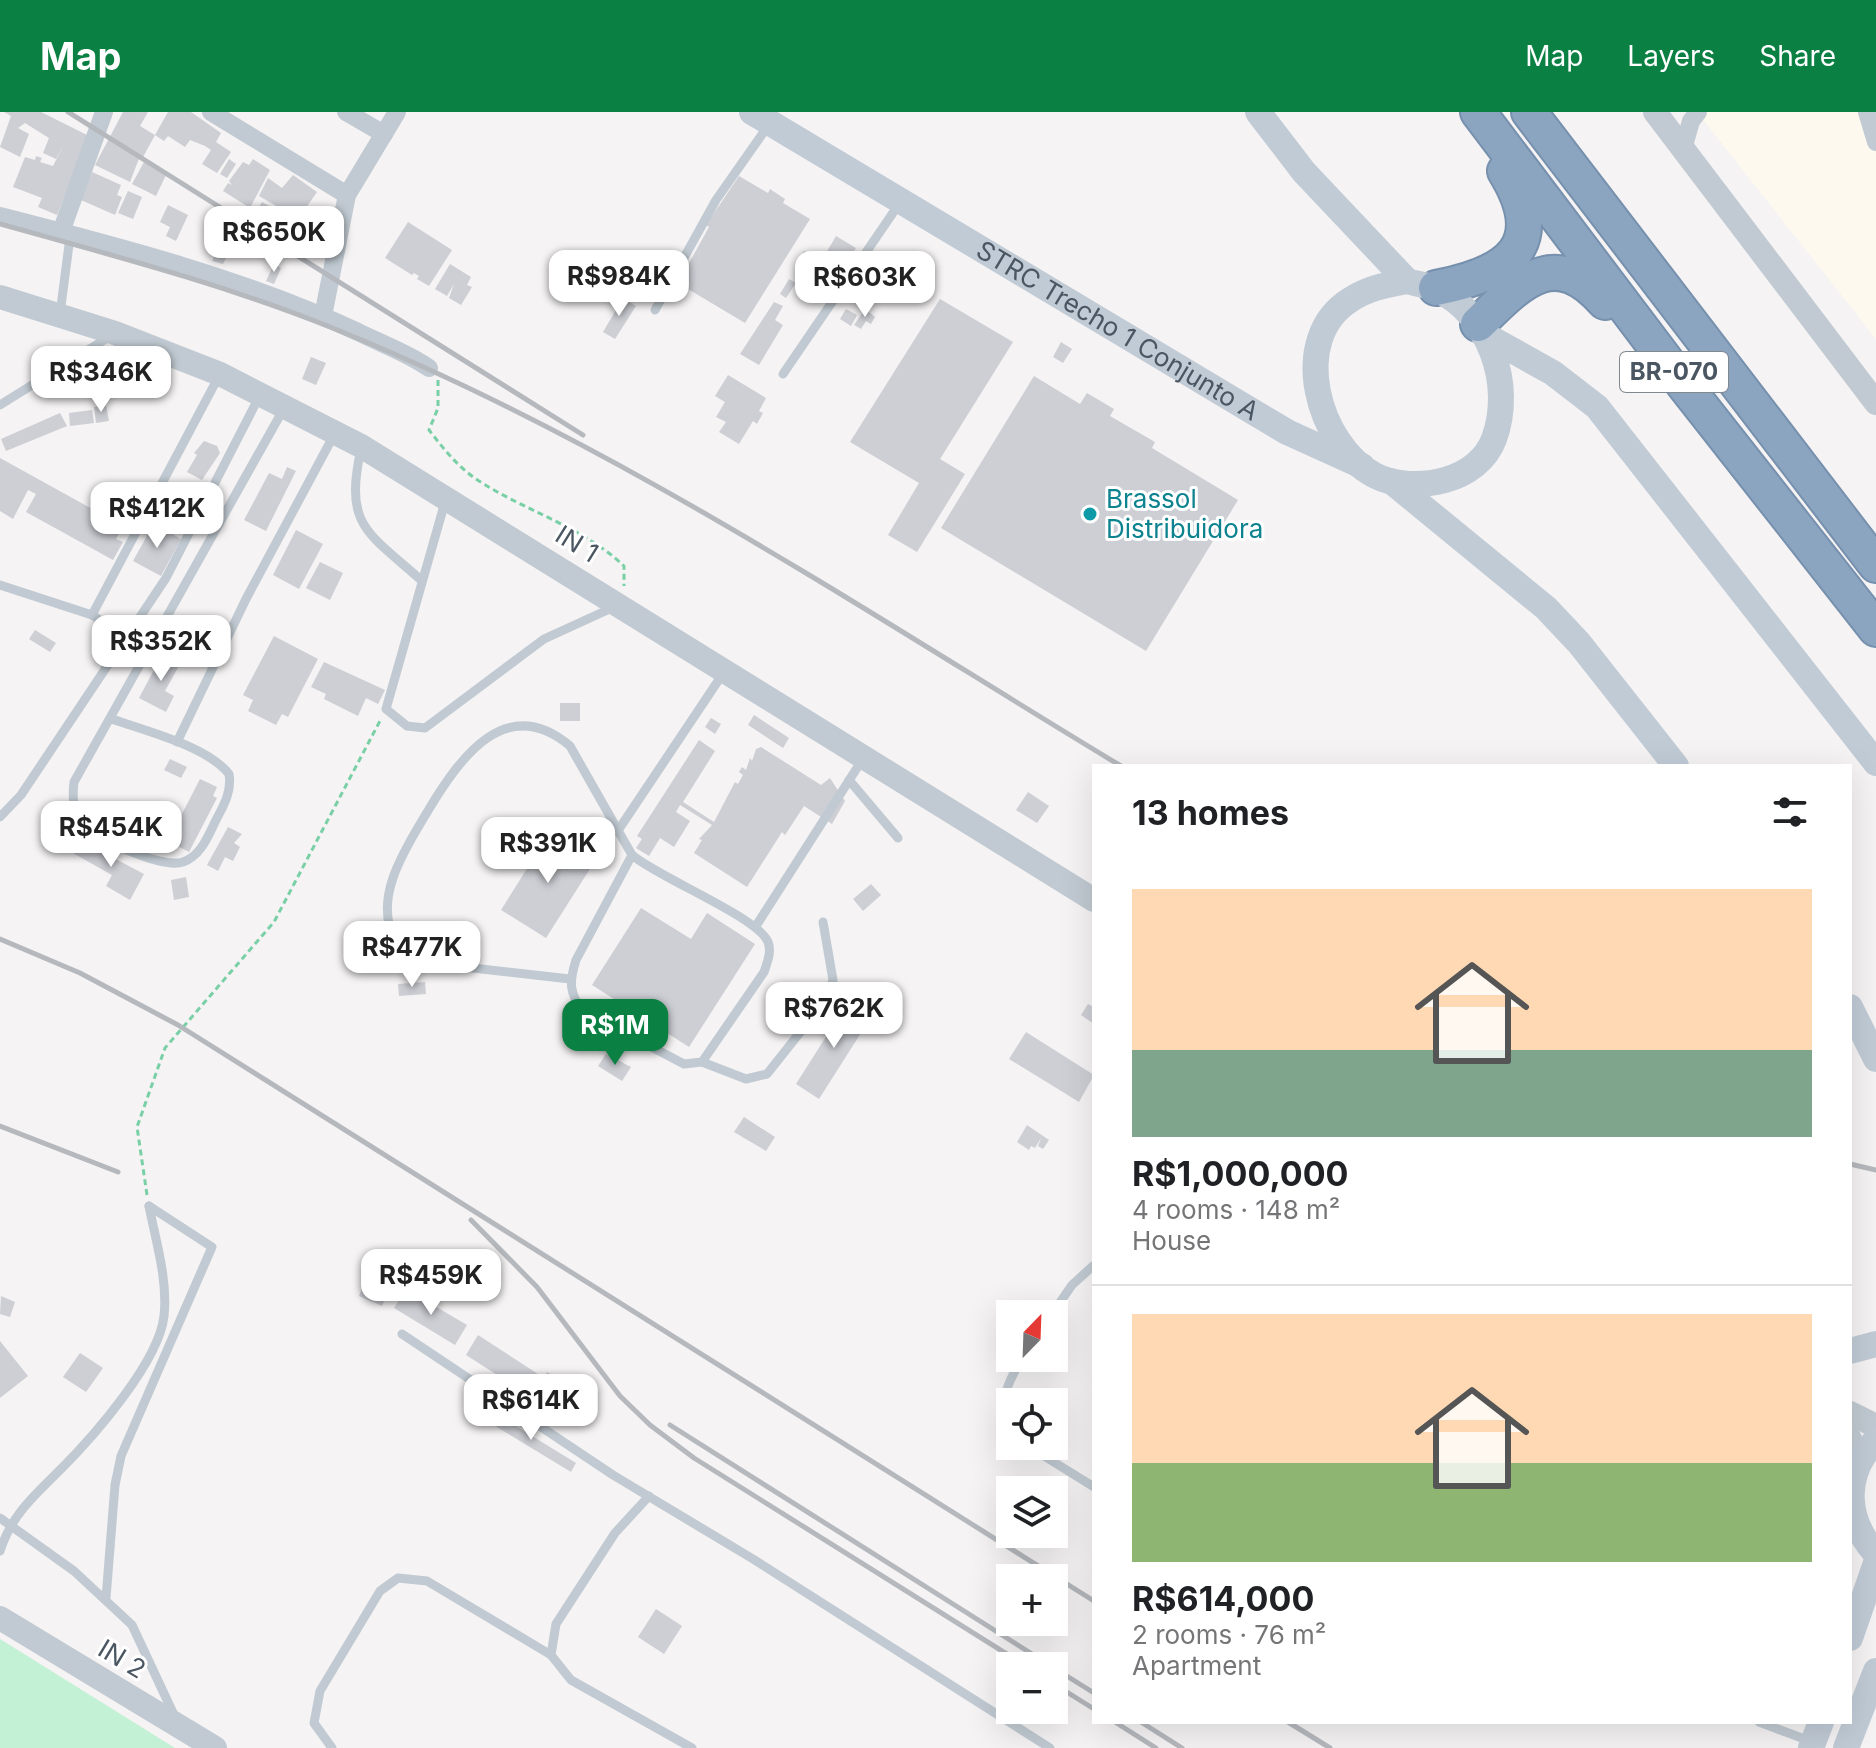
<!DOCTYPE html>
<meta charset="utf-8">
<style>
body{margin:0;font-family:Inter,sans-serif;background:#f6f6f6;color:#202124;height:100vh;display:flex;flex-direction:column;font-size:30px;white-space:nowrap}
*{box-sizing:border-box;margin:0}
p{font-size:26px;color:#757577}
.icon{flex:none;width:44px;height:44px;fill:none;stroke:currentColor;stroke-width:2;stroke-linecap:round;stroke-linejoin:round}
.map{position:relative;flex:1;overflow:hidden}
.drawer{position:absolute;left:1092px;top:652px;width:760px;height:960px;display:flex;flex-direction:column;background:#fff;border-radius:0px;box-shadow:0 8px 32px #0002}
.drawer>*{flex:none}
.needle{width:52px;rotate:23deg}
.fabs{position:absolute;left:996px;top:1188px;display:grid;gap:16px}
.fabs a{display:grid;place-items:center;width:72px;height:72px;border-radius:0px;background:#fff;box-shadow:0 8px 32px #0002;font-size:40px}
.price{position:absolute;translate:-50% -68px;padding:0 18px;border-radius:16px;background:#fff;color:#222;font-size:26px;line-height:52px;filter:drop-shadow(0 2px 4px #0008)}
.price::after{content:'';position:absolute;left:50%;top:48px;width:24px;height:18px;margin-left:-12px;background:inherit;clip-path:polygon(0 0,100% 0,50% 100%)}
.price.current{background:#0b8043;color:#fff}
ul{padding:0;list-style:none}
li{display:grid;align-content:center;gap:16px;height:424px;padding:0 40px}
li+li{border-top:2px solid #e0e0e0}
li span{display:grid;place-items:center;height:248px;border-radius:0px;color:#555}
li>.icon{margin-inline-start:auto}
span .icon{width:144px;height:144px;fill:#fffc;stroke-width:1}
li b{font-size:34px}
h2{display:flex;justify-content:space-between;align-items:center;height:96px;padding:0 40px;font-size:34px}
header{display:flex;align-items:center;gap:48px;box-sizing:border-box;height:112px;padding:0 40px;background:#0b8043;color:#fff}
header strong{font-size:38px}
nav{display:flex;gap:44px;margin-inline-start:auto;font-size:28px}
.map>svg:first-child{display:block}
.commercial{fill:#fdf9ef}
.green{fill:#c3f1d5}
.building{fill:#cdcfd5}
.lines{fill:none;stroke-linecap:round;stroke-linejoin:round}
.motorway-casing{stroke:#7690ad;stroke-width:38}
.path{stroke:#7ad0a6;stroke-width:3;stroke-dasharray:6 4;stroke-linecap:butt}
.service{stroke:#c1cad2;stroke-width:9}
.minor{stroke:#c1cad2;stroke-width:18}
.tertiary{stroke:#c1cad2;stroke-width:24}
.secondary{stroke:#c1cbd6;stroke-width:26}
.motorway{stroke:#8ba5c1;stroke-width:34}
.rail{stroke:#b5b8bd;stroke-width:5}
.culture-dot{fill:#0f9aa8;stroke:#fff;stroke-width:3}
.labels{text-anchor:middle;stroke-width:6;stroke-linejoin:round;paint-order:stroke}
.shield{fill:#fff;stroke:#808990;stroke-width:2}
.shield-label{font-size:24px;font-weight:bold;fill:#4a5661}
.street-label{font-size:26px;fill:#4a5661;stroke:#fff}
.culture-label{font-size:26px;fill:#0d838f;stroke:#fff;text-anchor:start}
</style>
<header>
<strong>Map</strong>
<nav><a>Map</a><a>Layers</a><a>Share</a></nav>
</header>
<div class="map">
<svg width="1876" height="1636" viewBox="0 0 1876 1636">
<rect width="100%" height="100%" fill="#f5f3f3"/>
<polygon class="commercial" points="1697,0 1876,0 1876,227"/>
<polygon class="green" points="0,1527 175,1636 0,1636"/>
<g class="building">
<polygon points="4,0 41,0 89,24 57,103 38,95 42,86 13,75 25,45 35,48 36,44 42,46 40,50 53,54 65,30 56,47 43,41 49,26 25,11 18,16 29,22 20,45 0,35 11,4"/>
<polygon points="123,0 148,0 140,14 155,23 168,0 191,0 221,21 216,30 231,40 217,61 202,52 211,38 205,34 190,28 185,35 168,24 164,29 155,23 143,45 140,44 130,70 95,53"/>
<polygon points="229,47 236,52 227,66 220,62"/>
<polygon points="253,47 270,58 250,96 223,79 228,71 232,73 229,69 243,50 249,53"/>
<polygon points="144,50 167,61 156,84 132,72"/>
<polygon points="92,60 121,73 117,83 122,85 115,103 81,88"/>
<polygon points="293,63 317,80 290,119 273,110 262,130 243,121 262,90 276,98 278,95 259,84 268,66 282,76"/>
<polygon points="739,64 768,81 770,77 785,87 783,91 810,107 745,211 678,171 709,115 706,113"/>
<polygon points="128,79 142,85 133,107 118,101"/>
<polygon points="168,93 188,103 176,129 166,124 170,115 160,110"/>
<polygon points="227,101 244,110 223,152 212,149 222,128 216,125"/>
<polygon points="408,110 452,138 429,174 417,167 419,164 414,161 412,163 385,146"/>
<polygon points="296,115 312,124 308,132 292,122"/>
<polygon points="836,124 856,136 845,154 826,141"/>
<polygon points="804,139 822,150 815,165 796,153"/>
<polygon points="274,152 281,156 274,172 266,169"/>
<polygon points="450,152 471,165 467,173 472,175 461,193 449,186 454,172 447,184 435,177"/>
<polygon points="789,167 796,171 786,186 780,182"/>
<polygon points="623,186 636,194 615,227 603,220"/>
<polygon points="940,187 1013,230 940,347 965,362 917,440 888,423 919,371 850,330"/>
<polygon points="774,190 783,194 775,208 783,213 759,253 740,242"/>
<polygon points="846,197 857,203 851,214 840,207"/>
<polygon points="865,197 875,205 871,212 866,209 861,217 854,213"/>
<polygon points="1061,230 1072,237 1063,251 1053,245"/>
<polygon points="311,245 326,251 316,273 302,267"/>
<polygon points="728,263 766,286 759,299 763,301 757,312 753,309 739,332 719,320 726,310 716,305 725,290 715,284"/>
<polygon points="1034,264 1080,292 1087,281 1114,297 1110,304 1155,330 1152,336 1238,388 1146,539 941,416"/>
<polygon points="106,293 109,309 96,311 94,295"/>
<polygon points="92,298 94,311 70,314 69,301"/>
<polygon points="60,301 67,314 6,339 1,327"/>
<polygon points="204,329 217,334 220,341 202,368 187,360 197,343 194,341"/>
<polygon points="0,346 123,414 116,427 123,430 113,448 26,400 36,382 28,378 13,407 0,399"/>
<polygon points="287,355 296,359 266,419 244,408 269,361 282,367"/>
<polygon points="154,411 181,427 161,464 133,449"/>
<polygon points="296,418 323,432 299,477 273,463"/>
<polygon points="320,450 343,461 330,488 306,476"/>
<polygon points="35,518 56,531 50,540 29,527"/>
<polygon points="196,523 218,535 209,552 187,541"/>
<polygon points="274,524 318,547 288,605 282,602 276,613 248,599 253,588 243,583"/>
<polygon points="163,541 181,550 165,579 174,584 166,600 139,586"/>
<polygon points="324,550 385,578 378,592 366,586 358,604 324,587 326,582 311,575"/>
<rect x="560" y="591" width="20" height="18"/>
<polygon points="754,603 789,626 783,636 748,613"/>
<polygon points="711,606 721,612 715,622 705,615"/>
<polygon points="699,628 715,639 683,690 714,710 735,670 738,672 743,663 739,660 742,655 746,658 750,646 752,649 756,637 761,635 821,673 830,666 845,689 832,712 804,694 785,723 782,720 747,775 694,741 702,728 699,727 712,713 680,693 676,700 690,709 674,735 660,726 649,744 636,736 642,727 637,724"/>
<polygon points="170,647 187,655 181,666 164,658"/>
<polygon points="200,667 217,675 213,684 217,686 189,740 168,729"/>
<polygon points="1028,680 1049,694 1037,711 1016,698"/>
<polygon points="85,699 106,707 111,712 108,717 83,704"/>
<polygon points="228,715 242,722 234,731 240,735 233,749 225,745 218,759 207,753"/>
<polygon points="550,720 595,749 546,826 501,798"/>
<polygon points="78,727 144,762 130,788 106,774 112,763 71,740"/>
<polygon points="186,765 189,785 174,788 171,768"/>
<polygon points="871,772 881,783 863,799 853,787"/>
<polygon points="641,796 691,827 707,801 755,832 689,935 592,873"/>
<polygon points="425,870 426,882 399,884 398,872"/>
<polygon points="853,890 873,902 819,987 796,972 843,898 847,900"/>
<polygon points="1088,892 1094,895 1094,912 1081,903"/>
<polygon points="1026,920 1094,963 1079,990 1009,947"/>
<polygon points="606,942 631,955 622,969 598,954"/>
<polygon points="744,1005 775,1025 766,1039 734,1020"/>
<polygon points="1027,1013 1049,1028 1043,1037 1038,1034 1041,1026 1035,1036 1031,1034 1029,1038 1017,1030"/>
<polygon points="365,1170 388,1181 382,1194 359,1184"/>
<polygon points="406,1177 467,1213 455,1233 394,1196"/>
<polygon points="1,1184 15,1190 10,1205 0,1202"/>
<polygon points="478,1223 544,1266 547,1260 557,1266 554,1271 577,1285 565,1305 541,1291 545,1285 529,1275 525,1281 466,1243"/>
<polygon points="0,1229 28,1264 0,1286"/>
<polygon points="80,1241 103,1256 86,1280 63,1265"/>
<polygon points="493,1300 576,1351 571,1360 487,1309"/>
<polygon points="656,1497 682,1514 664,1542 638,1525"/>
</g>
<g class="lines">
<defs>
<g id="motorway">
<polyline points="1478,0 1685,274 1876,517"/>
<polyline points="1529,0 1876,453"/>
<path d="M1436,176C1508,162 1551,134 1505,59"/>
<path d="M1478,212C1521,170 1554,133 1605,190"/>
</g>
</defs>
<use href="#motorway" class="motorway-casing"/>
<g class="path">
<path d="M438,268V296L429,318C443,336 457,354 476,367C524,399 582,414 624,454V474"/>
<polyline points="147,1083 137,1015 165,936 274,810 381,607"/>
</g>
<g class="service">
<polyline points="655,198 716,88 768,14"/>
<polyline points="60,202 70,125"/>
<polyline points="783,262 899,92"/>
<polyline points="0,293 112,223"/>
<path d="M361,337C344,414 367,420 421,468"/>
<polyline points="445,390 386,597 407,614 425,616 544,527 614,495"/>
<polyline points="0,473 92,503 127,525"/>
<polyline points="92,503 220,262"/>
<path d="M112,607C145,619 207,634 229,662C232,679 224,693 216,708C208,724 201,744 183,750C163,757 94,727 83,711C73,698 72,686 74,670L283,298"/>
<polyline points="177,630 246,487 335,321"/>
<polyline points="849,668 898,726"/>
<polyline points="0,705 21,683 166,466 260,283"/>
<polyline points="617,720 724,560"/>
<polyline points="756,814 864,645"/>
<path d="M570,867L429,851C417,845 402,840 395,827C371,785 409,731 429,697C460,646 506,580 570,634L632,743C659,766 758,805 768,830C772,840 767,851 764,860L702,950L684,952L583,899C569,881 569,870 576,848L632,743"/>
<polyline points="702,950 746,967 767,962 825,889 833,868 823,810"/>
<polyline points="1052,1202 1072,1173 1094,1153"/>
<polyline points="402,1222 613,1363 753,1447 1050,1636"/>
<path d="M1010,1313C998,1287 1009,1269 1022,1246"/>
<polyline points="1028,1334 1094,1375"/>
<polyline points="649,1384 615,1421 556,1512 551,1543 571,1568 692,1636"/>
<polyline points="0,1406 74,1459 132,1513 174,1603"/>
<path d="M0,1439C12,1402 34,1384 61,1357C93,1325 159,1250 164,1204C168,1168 156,1130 149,1094"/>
<polyline points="106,1486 115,1373 121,1344 212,1135 149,1094"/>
<polyline points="1759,1610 1810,1629"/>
<polyline points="332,1636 314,1611 320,1579 380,1479 398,1466 427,1469 551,1543"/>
</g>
<g class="minor">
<polyline points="211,0 347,83"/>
<polyline points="346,0 384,22"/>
<polyline points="1867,0 1876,30"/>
<polyline points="1683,37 1691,9 1698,0"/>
<path d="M0,104C121,135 245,167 358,220C382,232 408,241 429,256"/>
<polyline points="61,120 104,0"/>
<polyline points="323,204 347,83 397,0"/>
</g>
<g class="tertiary">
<polyline points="1655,0 1876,291"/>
<polyline points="0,185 115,221 220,262 361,334 1094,788"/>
<polyline points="1850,1301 1876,1314"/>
<polyline points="1850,1327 1858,1351"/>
<polyline points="0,1506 215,1636"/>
</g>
<g class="secondary">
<path id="s1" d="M752,0L1287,320L1362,354"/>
<polyline points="1258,0 1304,60 1407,169"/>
<path d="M1407,169C1416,172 1428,173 1436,177C1490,202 1514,273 1494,327C1486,348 1467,362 1445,368C1424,374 1394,374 1374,363C1318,333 1288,227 1350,188C1368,176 1386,173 1407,169Z"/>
<polyline points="1483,222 1553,261 1597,295 1876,651"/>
<polyline points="1391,369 1546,496 1579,531 1676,654"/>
<polyline points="1850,895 1876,947"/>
<polyline points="1850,1239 1876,1232"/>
<path d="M1876,1328C1842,1363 1845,1407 1876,1442"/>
<polyline points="1850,1526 1876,1451"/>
<polyline points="1811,1636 1821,1610"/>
<polyline points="1846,1636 1876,1559"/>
</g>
<use href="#motorway" class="motorway"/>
<g class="rail">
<polyline points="68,0 583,323"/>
<path d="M0,112C111,143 223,172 330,215C610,327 864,499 1121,654"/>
<polyline points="0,827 80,861 178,913 1094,1489"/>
<polyline points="0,1014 118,1060"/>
<polyline points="1850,1052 1876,1058"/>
<polyline points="471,1108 537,1175 620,1284 650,1313 694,1346 1026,1554"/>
<polyline points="670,1313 1051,1554"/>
<polyline points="1054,1556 1094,1581"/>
<polyline points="1054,1572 1094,1597"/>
<polyline points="1115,1610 1156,1636"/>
<polyline points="1141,1610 1182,1636"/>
<polyline points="1288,1610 1330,1636"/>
</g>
</g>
<circle class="culture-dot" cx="1090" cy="402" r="8"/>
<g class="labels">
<rect class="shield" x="1620" y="240" width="108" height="40" rx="6"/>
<g class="shield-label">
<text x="1674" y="268">BR-070</text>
</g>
<g class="street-label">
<text dy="9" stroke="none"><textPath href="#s1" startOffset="426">STRC Trecho 1 Conjunto A</textPath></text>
<text transform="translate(577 432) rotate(32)" y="9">IN 1</text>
<text transform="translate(122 1547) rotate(31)" y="9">IN 2</text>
</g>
<g class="culture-label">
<text x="1106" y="396">Brassol<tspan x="1106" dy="30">Distribuidora</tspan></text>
</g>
</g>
</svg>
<div class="fabs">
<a><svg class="needle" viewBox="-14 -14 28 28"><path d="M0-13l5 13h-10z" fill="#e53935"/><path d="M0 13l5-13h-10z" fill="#757577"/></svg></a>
<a><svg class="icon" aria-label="locate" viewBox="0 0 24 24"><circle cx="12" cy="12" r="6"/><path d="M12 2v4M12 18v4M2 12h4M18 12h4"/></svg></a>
<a><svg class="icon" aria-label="layers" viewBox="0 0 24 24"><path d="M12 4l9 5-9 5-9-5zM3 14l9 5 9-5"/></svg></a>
<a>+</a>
<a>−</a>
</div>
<b class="price" style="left:274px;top:162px">R$650K</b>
<b class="price" style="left:619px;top:206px">R$984K</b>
<b class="price" style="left:865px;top:207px">R$603K</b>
<b class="price" style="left:101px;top:302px">R$346K</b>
<b class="price" style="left:157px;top:438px">R$412K</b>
<b class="price" style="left:161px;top:571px">R$352K</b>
<b class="price" style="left:111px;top:757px">R$454K</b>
<b class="price" style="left:548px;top:773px">R$391K</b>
<b class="price" style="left:412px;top:877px">R$477K</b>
<b class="price" style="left:834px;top:938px">R$762K</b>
<b class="price current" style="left:615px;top:955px">R$1M</b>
<b class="price" style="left:431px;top:1205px">R$459K</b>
<b class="price" style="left:531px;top:1330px">R$614K</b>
<section class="drawer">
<h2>13 homes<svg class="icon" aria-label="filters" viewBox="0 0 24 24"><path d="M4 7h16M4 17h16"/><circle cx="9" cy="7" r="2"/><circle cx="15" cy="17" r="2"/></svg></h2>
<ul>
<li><span style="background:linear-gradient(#ffd9b3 65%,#7fa58c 0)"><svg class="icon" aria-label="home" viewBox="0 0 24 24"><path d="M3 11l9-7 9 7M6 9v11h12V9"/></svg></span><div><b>R$1,000,000</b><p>4 rooms · 148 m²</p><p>House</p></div></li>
<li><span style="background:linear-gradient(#ffd9b3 60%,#8fb573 0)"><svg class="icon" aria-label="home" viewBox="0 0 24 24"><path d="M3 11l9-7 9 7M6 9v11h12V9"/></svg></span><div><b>R$614,000</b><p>2 rooms · 76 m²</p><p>Apartment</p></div></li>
</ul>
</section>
</div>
